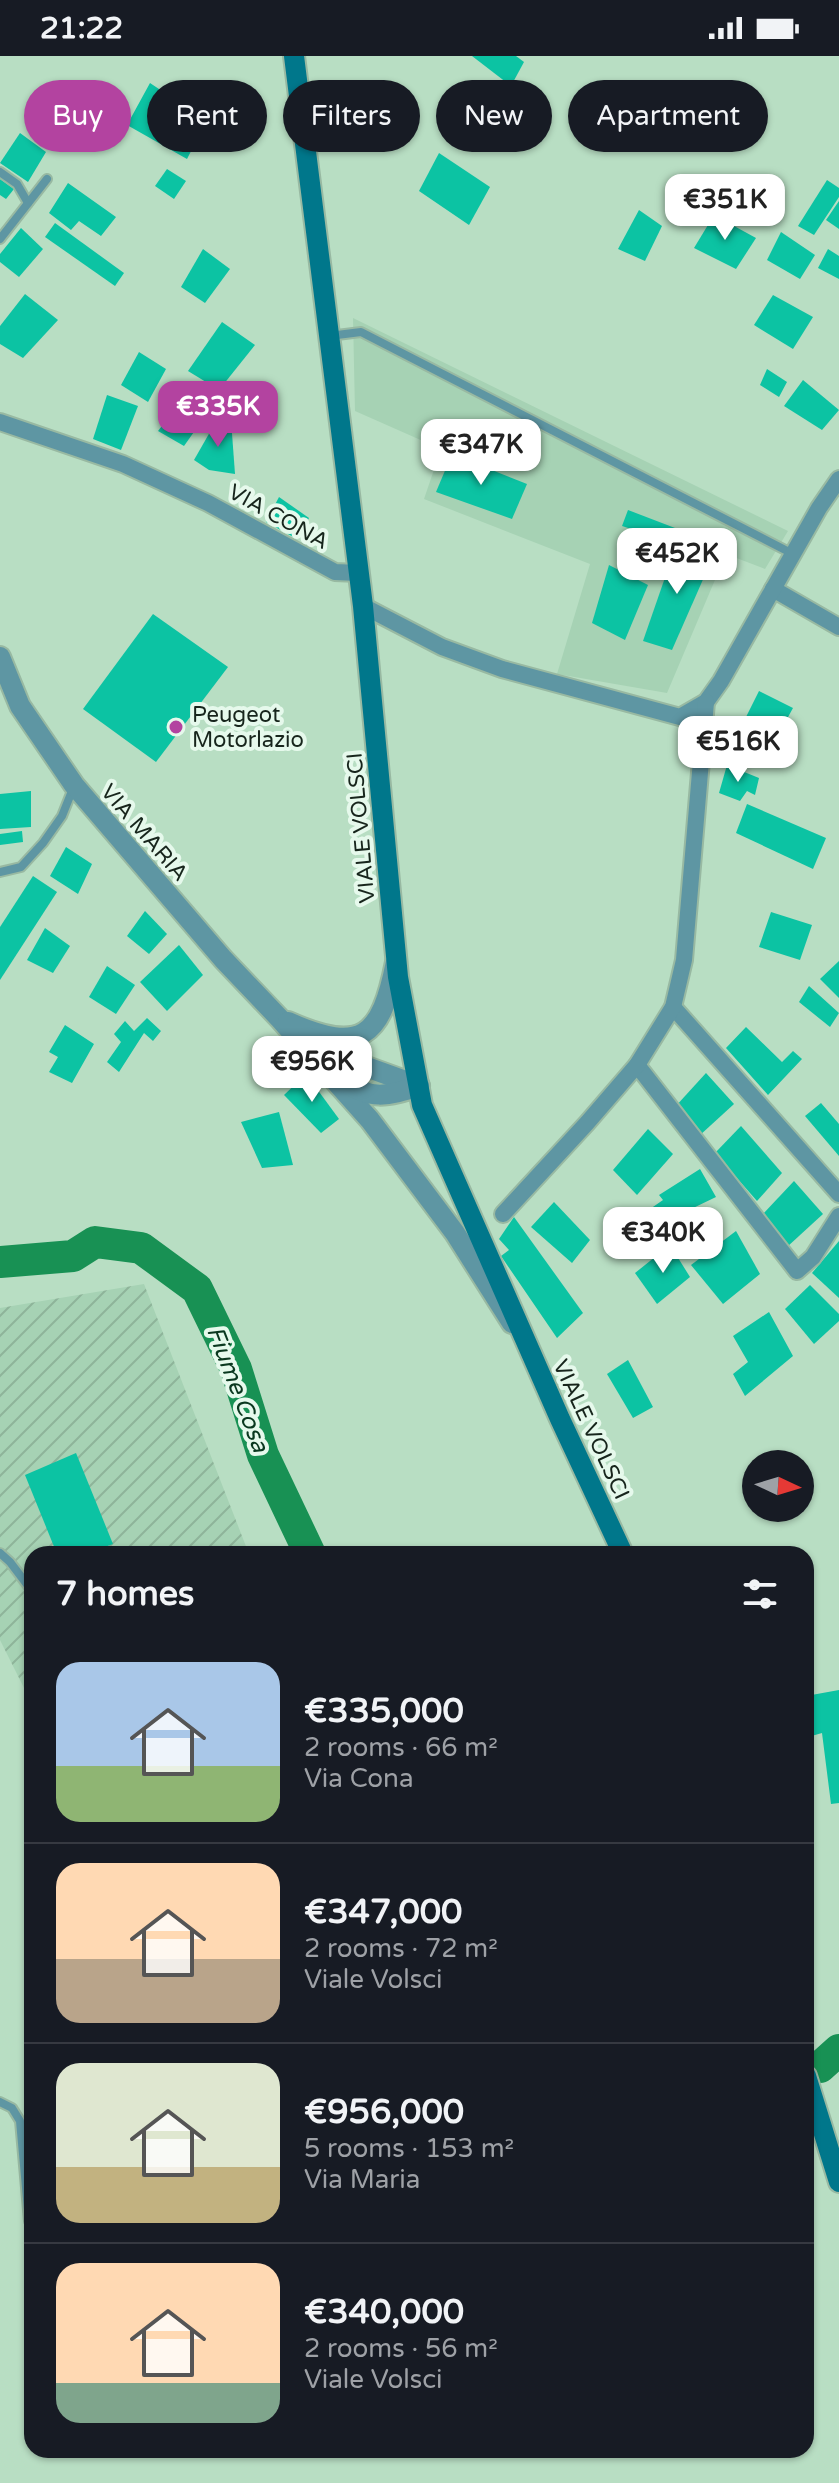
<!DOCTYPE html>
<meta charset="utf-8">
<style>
body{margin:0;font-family:"Varela Round",sans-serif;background:#242831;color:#f1f3f6;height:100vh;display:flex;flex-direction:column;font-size:30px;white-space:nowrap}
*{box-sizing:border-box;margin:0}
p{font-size:26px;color:#9ea1a6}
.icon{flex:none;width:44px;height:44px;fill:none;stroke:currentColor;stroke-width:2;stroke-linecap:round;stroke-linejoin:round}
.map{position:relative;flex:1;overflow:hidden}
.panel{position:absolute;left:24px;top:1490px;width:790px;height:912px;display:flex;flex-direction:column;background:#171b24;border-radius:24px;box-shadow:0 2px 6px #0004}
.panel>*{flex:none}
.top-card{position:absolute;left:24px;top:24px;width:792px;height:72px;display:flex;gap:16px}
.needle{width:52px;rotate:94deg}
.fabs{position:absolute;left:742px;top:1394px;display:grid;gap:16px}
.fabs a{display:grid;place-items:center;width:72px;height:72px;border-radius:50%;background:#171b24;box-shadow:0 2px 6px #0004;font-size:40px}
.price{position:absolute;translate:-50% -68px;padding:0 18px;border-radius:16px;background:#fff;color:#222;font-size:26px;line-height:52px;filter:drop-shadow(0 2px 4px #0008)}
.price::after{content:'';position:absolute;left:50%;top:48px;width:24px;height:18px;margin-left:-12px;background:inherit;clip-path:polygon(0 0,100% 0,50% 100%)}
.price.current{background:#b343a0;color:#fff}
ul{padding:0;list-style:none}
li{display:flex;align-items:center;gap:24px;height:200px;padding:0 32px}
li+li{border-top:2px solid #363941}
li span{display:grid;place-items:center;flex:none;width:224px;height:160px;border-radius:24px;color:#555}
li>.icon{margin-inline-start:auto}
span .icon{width:96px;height:96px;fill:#fffc;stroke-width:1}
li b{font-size:34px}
h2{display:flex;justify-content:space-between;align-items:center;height:96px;padding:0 32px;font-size:34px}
.tag{padding:0 28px;border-radius:36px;background:#171b24;box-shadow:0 2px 6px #0004;font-size:28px;line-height:72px}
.tag.current{background:#b343a0;color:#fff}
.status{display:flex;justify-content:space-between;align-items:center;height:56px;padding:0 40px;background:#171b24;direction:ltr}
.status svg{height:22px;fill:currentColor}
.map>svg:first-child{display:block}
.built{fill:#a6d2b4}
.industrial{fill:url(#industrial-furrows)}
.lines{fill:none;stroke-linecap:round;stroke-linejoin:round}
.river{stroke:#189154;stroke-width:32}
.building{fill:#0cc3a3}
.service-casing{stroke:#98b9a2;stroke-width:12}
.minor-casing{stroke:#98b9a2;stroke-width:20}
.tertiary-casing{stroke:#98b9a2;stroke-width:24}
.secondary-casing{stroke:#98b9a2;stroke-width:24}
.service{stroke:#5e96a3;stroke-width:8}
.minor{stroke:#5e96a3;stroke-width:16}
.tertiary{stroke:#5e96a3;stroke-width:20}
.secondary{stroke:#00778b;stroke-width:20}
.poi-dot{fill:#b343a0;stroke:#e6f9ec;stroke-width:3}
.labels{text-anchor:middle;stroke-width:8;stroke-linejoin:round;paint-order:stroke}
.street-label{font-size:22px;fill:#17251c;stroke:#e6f9ec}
.poi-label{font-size:22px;fill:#17251c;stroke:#e6f9ec;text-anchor:start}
.water-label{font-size:24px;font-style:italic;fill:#0a381f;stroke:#e6f9ec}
</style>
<div class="status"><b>21:22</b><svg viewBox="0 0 49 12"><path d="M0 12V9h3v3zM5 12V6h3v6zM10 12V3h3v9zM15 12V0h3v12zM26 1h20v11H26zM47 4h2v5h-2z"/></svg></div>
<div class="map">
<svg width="839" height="2427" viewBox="0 0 839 2427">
<defs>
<pattern id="industrial-furrows" width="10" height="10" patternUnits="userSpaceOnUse" patternTransform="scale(2)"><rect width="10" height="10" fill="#a6d2b4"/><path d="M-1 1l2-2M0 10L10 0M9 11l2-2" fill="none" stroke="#8eb49a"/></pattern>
</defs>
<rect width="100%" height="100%" fill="#b8dec3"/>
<polygon class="built" points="353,262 788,475 765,513 726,498 667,637 557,618 590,508 424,443 441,393 355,355"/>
<polygon class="industrial" points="144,1228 249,1498 32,1498 32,1648 0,1584 0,1252"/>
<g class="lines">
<g class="river">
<polyline points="0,1206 73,1200 95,1186 141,1192 197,1233 236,1313 263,1399 310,1498"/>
<polyline points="820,2011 839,1994"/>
</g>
</g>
<g class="building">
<polygon points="472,0 516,0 524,6 511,30"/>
<polygon points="150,27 168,39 174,31 212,54 187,103 127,69"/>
<polygon points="20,77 46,96 28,126 0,107"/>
<polygon points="439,97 490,131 469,169 419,135"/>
<polygon points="167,113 186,125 174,143 155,130"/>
<polygon points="0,123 14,133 6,143 0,139"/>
<polygon points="827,124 839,132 839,141 814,179 798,170"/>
<polygon points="68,127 116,161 101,180 79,165 71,174 49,157"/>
<polygon points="839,145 839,173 826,164"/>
<polygon points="639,154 662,170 645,205 618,193"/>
<polygon points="714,159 756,182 736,213 694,192"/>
<polygon points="55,167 124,217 115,230 45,181"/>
<polygon points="21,172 43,193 19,221 0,206 0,198"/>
<polygon points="781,176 815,199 800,223 767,204"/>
<polygon points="203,193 230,213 205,247 181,231"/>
<polygon points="828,193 839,200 839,223 818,212"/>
<polygon points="25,238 58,264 23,302 0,288 0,270"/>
<polygon points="773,239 813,261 793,293 754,269"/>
<polygon points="222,266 255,289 219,334 188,315"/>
<polygon points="139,296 166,313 148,346 121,329"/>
<polygon points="767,313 787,326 779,341 760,329"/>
<polygon points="803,324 839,354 822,374 784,350"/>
<polygon points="107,339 138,350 121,394 93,383"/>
<polygon points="180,347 201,366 184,390 158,375"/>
<polygon points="218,362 231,364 235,418 209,414 194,404"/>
<polygon points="452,398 527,428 512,463 436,436"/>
<polygon points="279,441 309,462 297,483 266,466"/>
<polygon points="628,454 675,472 666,484 622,470"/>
<polygon points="677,487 712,503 672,594 643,585"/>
<polygon points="609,509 648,529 625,584 592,567"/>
<polygon points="153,558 228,611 156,706 83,653"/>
<polygon points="759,635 793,652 782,672 789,679 782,701 737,679"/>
<polygon points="727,709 759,722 755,739 747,735 740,745 719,737"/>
<polygon points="31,735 31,771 0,773 0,738"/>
<polygon points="747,748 826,782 813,813 736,777"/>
<polygon points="22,775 23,786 0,789 0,778"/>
<polygon points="66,791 92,808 78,838 50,820"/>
<polygon points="33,820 57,836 0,924 0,871"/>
<polygon points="145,855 167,878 149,898 127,880"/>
<polygon points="771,856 812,869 800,904 759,891"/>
<polygon points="45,872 70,890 53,917 27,904"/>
<polygon points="179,889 203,919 167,955 140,926"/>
<polygon points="839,905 839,942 820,923"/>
<polygon points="107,910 135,929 116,958 89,941"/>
<polygon points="809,930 839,957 830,971 799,946"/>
<polygon points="147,962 161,975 153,985 144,977 119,1016 107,1006 121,986 114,978 125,965 134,975"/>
<polygon points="65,969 94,988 72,1027 49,1016 58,1001 49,996"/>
<polygon points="746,971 782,1006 793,995 802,1003 768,1039 726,992"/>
<polygon points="706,1017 734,1048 699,1080 675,1051"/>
<polygon points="306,1018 339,1063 321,1077 284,1039"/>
<polygon points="821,1047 839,1068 839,1100 805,1060"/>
<polygon points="279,1056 293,1109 262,1112 241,1066"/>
<polygon points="741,1070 782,1117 757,1145 715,1097"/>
<polygon points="648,1073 673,1098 637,1139 613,1114"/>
<polygon points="700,1113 716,1141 689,1154 696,1167 657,1193 637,1162 663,1144 659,1139"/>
<polygon points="794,1125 823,1158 787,1191 763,1158"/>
<polygon points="554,1146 590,1184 572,1207 531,1171"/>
<polygon points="514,1161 583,1257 557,1282 501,1200 509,1194 499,1183"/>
<polygon points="736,1175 760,1218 723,1248 691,1209"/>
<polygon points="839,1185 839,1242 812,1217"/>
<polygon points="670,1189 690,1221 657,1248 635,1217"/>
<polygon points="810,1229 839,1258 839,1265 814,1288 785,1253"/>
<polygon points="769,1256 793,1300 745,1340 733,1318 748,1306 733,1280"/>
<polygon points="628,1304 653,1351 633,1362 607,1318"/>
<polygon points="76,1397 113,1488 86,1498 57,1498 25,1419"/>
<polygon points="839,1634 839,1747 831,1748 822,1677 808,1681 806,1640"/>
</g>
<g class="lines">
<defs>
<g id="service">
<polyline points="0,116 17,128 28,147"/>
<polyline points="0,183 47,123"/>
<polyline points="329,280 361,276 793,498"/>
<polyline points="0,816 21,811 43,787 62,760 74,730"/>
<polyline points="0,1497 10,1506 32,1535"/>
<polyline points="0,2046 12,2052 20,2065 29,2165"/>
<polyline points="806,2070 822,2071"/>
</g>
<g id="minor">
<polyline points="0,366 123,408 208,447 335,516 358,517"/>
<polyline points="773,533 839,571"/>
<polyline points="363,550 442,591 502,613 680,661 706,646 721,625 819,452 839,423"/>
<polyline points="673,951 839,1138"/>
<polyline points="637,1009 797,1215 813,1201 839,1160"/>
<polyline points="503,1158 587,1067 637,1009 673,951 684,904 706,646"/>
</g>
<g id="tertiary">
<polyline points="0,601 20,650 74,729 223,903 280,963 370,1064 455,1177 512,1267"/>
<path d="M288,966C362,999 381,981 396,906"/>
<polyline points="307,981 336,1000 419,1030"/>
<path d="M342,1024C370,1045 388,1040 419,1030"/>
</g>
<g id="secondary">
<polyline points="294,0 363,550 398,921 422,1049 560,1363 623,1498"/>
<polyline points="806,2020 839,2126"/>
</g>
</defs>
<use href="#service" class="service-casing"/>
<use href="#minor" class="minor-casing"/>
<use href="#tertiary" class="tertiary-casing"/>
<use href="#secondary" class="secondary-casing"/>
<use href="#service" class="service"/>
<use href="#minor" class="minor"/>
<use href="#tertiary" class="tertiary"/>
<use href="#secondary" class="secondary"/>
</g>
<circle class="poi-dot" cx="176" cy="671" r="8"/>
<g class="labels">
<g class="street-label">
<text transform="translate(279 460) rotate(29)" y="8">VIA CONA</text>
<text transform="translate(360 772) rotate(-95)" y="8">VIALE VOLSCI</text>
<text transform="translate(145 776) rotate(49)" y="8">VIA MARIA</text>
<text transform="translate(592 1373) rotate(65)" y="8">VIALE VOLSCI</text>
</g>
<g class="poi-label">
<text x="192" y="666">Peugeot<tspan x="192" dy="25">Motorlazio</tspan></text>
</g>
<g class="water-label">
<text transform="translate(238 1333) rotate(69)" y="8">Fiume Cosa</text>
</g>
</g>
</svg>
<div class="fabs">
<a><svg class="needle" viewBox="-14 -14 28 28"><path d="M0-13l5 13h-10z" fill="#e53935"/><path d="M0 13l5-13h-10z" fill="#9ea1a6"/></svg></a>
</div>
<b class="price" style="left:725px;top:186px">€351K</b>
<b class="price current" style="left:218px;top:393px">€335K</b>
<b class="price" style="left:481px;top:431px">€347K</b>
<b class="price" style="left:677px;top:540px">€452K</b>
<b class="price" style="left:738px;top:728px">€516K</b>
<b class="price" style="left:312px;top:1048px">€956K</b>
<b class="price" style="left:663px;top:1219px">€340K</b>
<div class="top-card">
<a class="tag current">Buy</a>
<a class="tag">Rent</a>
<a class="tag">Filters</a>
<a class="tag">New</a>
<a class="tag">Apartment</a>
</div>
<section class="panel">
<h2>7 homes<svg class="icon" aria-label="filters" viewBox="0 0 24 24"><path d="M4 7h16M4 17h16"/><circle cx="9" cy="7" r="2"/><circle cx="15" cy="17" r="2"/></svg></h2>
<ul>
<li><span style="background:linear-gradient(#a9c7e8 65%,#8fb573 0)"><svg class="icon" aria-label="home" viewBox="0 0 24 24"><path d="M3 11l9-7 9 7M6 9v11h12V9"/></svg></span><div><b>€335,000</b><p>2 rooms · 66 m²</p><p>Via Cona</p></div></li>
<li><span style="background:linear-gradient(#ffd9b3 60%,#b9a48a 0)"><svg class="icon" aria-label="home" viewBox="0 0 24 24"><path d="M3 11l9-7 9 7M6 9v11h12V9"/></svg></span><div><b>€347,000</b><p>2 rooms · 72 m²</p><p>Viale Volsci</p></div></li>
<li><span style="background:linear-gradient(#dfe7d0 65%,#c2b280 0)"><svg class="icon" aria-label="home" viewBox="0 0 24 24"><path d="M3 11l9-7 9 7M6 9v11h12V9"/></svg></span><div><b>€956,000</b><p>5 rooms · 153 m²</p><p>Via Maria</p></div></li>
<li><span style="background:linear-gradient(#ffd9b3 75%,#7fa58c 0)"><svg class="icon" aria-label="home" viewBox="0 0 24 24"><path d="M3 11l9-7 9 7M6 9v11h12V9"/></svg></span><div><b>€340,000</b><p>2 rooms · 56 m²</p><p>Viale Volsci</p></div></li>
</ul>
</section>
</div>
